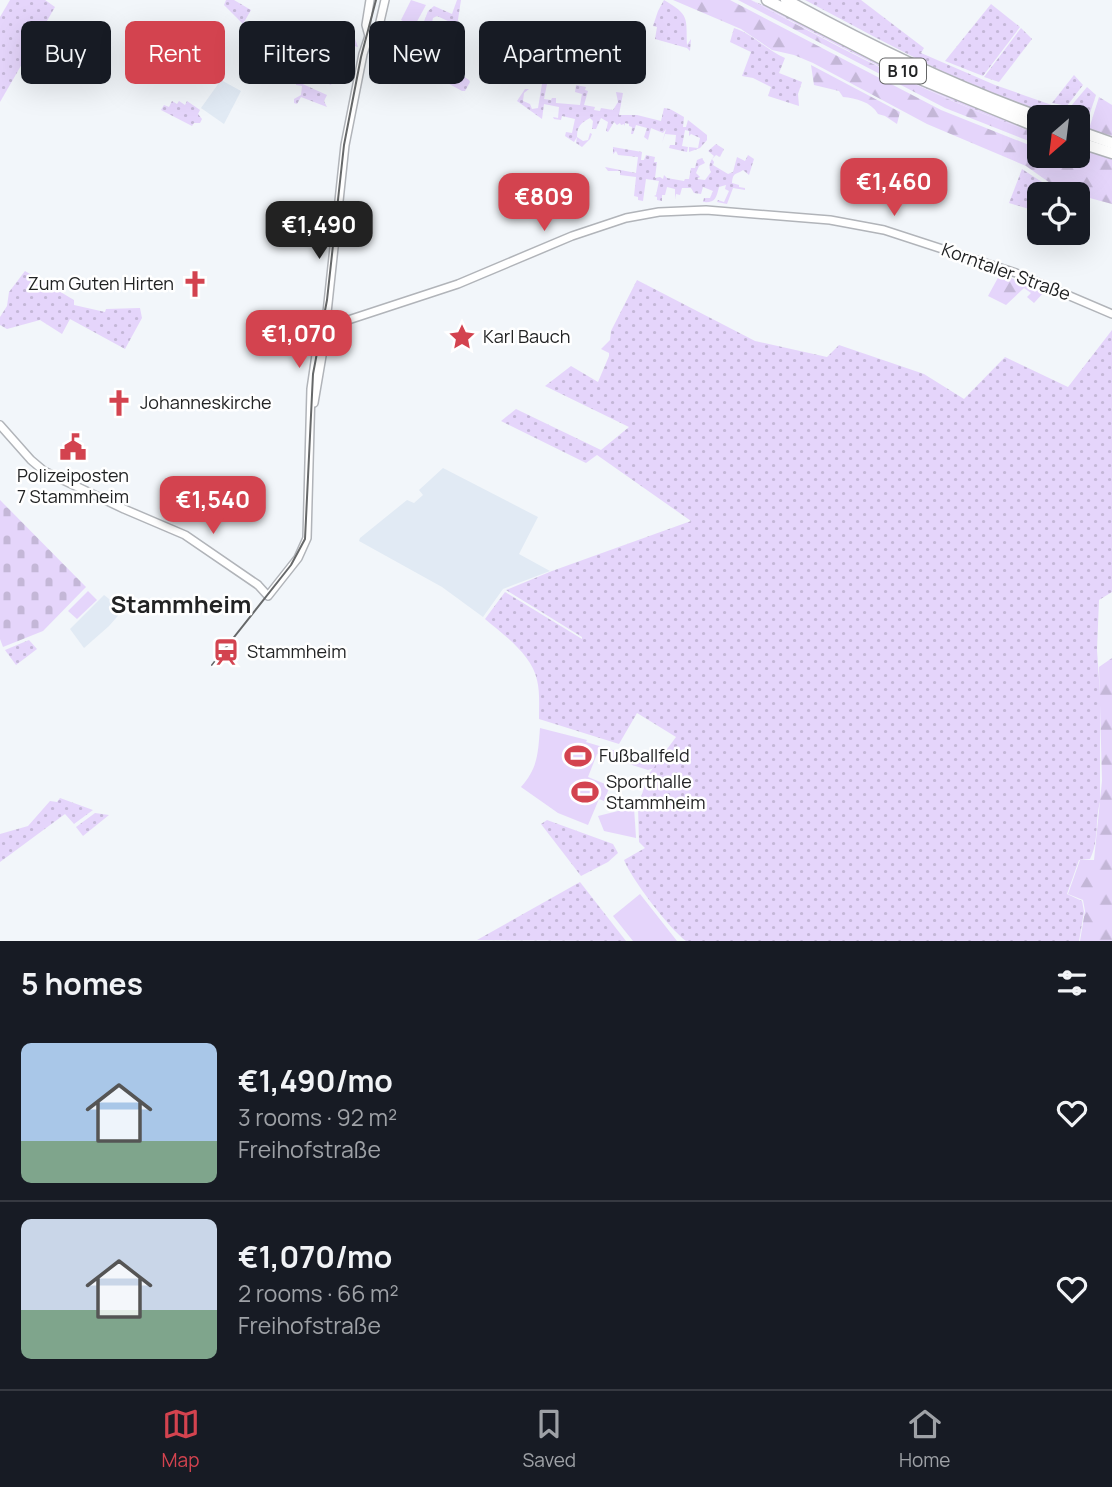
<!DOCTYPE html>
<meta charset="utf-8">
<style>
body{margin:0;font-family:Manrope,sans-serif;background:#242831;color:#f1f3f6;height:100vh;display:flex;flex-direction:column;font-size:26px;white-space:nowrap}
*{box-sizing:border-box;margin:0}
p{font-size:23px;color:#9ea1a6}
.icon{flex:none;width:38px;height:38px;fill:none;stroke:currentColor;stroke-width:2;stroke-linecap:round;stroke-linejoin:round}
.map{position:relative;height:941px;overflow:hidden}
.panel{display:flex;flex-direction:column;background:#171b24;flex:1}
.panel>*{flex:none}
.banner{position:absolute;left:21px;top:21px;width:700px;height:63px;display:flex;gap:14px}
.needle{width:46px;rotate:208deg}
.controls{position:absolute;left:1027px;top:105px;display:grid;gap:14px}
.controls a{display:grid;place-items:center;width:63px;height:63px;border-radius:10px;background:#171b24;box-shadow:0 7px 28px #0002;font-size:35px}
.price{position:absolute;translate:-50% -60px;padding:0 16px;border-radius:14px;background:#d3434f;color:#fff;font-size:23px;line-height:46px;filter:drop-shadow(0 2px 4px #0008)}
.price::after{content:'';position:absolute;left:50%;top:42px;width:21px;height:16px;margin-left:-10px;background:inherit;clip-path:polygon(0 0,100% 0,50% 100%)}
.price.on{background:#222;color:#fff}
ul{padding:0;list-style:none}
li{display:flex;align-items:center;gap:21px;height:175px;padding:0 21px}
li+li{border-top:2px solid #363941}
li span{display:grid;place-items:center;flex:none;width:196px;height:140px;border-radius:10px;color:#555}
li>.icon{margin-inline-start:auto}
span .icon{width:84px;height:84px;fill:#fffc;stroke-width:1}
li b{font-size:30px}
h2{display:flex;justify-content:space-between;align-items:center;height:84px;padding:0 21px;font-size:30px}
.chip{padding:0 24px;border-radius:10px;background:#171b24;box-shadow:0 7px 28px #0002;font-size:24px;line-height:63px}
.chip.on{background:#d3434f;color:#fff}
.dock{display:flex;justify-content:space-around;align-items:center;height:98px;border-top:2px solid #363941;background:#171b24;font-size:19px;color:#9ea1a6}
.dock a{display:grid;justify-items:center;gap:4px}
.dock .on{color:#d3434f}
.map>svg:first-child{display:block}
.built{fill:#e1eaf4}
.green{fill:url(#green-dots)}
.forest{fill:url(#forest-firs)}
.cemetery{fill:url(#cemetery-stones)}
.pitch{fill:#e5d5fb}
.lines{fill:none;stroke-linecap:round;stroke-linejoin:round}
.tertiary-casing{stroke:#b1b4b9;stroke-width:10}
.trunk-casing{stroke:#b1b4b9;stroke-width:13}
.tertiary{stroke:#fff;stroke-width:7}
.trunk{stroke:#fff;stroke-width:10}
.tram{stroke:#666869;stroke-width:2}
.labels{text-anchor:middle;stroke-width:5;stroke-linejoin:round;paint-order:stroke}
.shield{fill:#fff;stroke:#646566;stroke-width:2}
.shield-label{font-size:16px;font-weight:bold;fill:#222324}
.street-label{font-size:18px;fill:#222324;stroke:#fff}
.poi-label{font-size:18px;fill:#222324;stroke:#fff;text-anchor:start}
.district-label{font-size:24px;font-weight:bold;fill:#222324;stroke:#fff}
</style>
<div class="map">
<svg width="1112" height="941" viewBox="0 0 1112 941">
<defs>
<pattern id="green-dots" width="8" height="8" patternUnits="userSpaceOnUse" patternTransform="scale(1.75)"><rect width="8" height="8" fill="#e5d5fb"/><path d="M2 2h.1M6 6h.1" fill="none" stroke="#c4b7d7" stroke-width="1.8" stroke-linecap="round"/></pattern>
<pattern id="forest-firs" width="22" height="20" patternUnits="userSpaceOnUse" patternTransform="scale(1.75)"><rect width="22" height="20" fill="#e5d5fb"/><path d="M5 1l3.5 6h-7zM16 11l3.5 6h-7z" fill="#c4b7d7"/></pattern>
<pattern id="cemetery-stones" width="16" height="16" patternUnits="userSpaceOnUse" patternTransform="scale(1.75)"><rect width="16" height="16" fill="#e5d5fb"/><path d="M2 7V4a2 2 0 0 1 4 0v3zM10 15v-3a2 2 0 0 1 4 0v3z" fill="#c4b7d7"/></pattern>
</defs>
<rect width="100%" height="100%" fill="#f2f6fa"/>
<g class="built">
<polygon points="221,80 241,91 224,124 201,108"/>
<polygon points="443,468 538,517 519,554 550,571 503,589 483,617 442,587 359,541 360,538 407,500 414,503 423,495 419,490"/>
<polygon points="104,595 123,610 109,626 84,648 70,629"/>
</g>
<g class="green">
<polygon points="10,0 45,0 55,7 0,102 0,17"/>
<polygon points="226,0 234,0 251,10 243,24 224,5"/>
<polygon points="457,0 461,0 455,39 446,35 439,44 442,48 433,42 439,32 443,34 450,22 437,16 433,18 431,27 436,31 429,41 417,34 418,32 424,35 428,27 423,24 428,11 434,6 452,14"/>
<path d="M664,0C690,15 686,18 687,45L691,39L690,51L687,48L655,39L657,27L653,26L658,11Z"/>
<path d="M751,0L780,12L896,72L1039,134C939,101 844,48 751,0Z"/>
<path d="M805,0H861L924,48L921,53L995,85L1086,117L1082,127L1078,126V117C1032,117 988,94 947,74C899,50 852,25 805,0Z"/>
<polygon points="991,4 1020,27 983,76 945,61"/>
<polygon points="541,21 554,24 553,31 557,31 558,24 565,26 551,47 545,70 540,69 539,65 545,39 551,26 541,23"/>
<polygon points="323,23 354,36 358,47 345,44 322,31 320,35 316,34 314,36"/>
<path d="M734,28C753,34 766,50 785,58L779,73L802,82L798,94L799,106L768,96L771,87L753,78L742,76L751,52L730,42Z"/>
<polygon points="1021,28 1032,39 999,82 984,77"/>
<polygon points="527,30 527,36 532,37 527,69 530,70 525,74 518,70 517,66 514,68 517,62 522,60 522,47 513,46 512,54 506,53 510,40 525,42"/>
<polygon points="383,37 406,43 437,59 469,80 470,82 465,91 462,91 409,62 410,55 406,54 402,59 399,58 379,46"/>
<polygon points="315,38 323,42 324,46 343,55 335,73 333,72 337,63 313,52 319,41"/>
<polygon points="308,62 335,74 331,85 306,74 302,81 297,78 297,75 304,75"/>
<polygon points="1074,75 1083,85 1067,106 1052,103"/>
<path d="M543,78L548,79L544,99L551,100L552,98H556V103L580,105L582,94L575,92L576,85L586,87L585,90L588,91L584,105L595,107L594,110L600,111L601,108L613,110L618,102L616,92L623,93L619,115H637L661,121L664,108L670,109L684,117L683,127H686L688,120L707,135V140L700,148L689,152V147L698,148L700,138L691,134L689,136V131L685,130L682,146L688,147L687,152L669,148L670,145H675L676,135L665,134L662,143L666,129L663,133L651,128L648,140L644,137L647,128L636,125L633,134H631L632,127L629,126V124L625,123V126L624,124L621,125L620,123L617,125L614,122L608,132L606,131L608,122L601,118L596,129H592L593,121L590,118C581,123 577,126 577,137L583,141L588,140L590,133L592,134L590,139L582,147L576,143L577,137L574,142L565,136L566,132L572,133L575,119L562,116L561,120L554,119L553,117L558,118L559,107L544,104L542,119L517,101L525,89H529L524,93L523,101L530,104L532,109L538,108Z"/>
<polygon points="296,81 327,95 324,101 327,107 301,97 297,104 294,103 294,99 301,95 302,86 296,85"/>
<polygon points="1087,87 1096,95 1090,113 1071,106"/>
<polygon points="172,101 177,104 179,101 185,105 187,101 200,110 198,114 202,119 200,123 194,123 192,126 161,110 164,105 169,107"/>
<path d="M716,144L724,149L720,157L716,155L712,159L714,162L713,165L728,174L733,172L737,157L745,161L748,155L754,159L749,175L743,170C737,175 733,171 732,183L739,185V187L745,188V190L733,188L727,204L717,202L718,200L724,202L729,191L725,189L726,185L719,187C716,199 715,203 703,202L704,198H710L713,191L703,187L701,194L694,193L691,188H682L680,195L676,194L675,199V189L667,187L665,195H662V201L657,200V197L654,196L656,195L659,181L646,179L643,201L638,200V197L634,196L636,177L620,175V171H608L605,167L636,173L638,157L618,155L616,151L613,154V147L642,152L641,160H644L646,155L655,157L654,162H657L655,178L660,177L663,179L664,175L667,178L684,181L685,179H689L691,168H695L697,160L702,158L705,163L699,166L696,173L700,177L697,179L705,180L711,172C708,167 710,161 714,156L708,151Z"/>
<polygon points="1022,169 1042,182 1040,188 1037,188 1029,209 1009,203"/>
<polygon points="25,271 74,300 74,305 105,312 106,309 140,308 142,318 125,349 70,319 62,334 40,320 7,329 0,325 0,317 7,306 9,292"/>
<path d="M637,280L755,341L827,357L839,345L924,374L964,399L1005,357L1068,387L1112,330V592L1099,600L1097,650L1100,694V802C1095,820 1099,842 1090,859L1079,860L1067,894L1082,901L1084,912L1079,941H686C669,928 632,880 624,860L645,848L639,842L638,807L648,775L676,737L637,713L619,744L539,719C539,706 540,692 537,680C532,655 504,635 485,619L505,592L582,639V637L506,590L552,571L691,521L597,455L586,463L501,421L516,409L601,450L629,427L545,386L571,366L598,382L609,356V353L601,349L610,340L611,331Z"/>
<polygon points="29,640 37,649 16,665 5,650"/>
<polygon points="60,798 93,810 74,824 65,814 0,862 0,834 28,826 50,801 57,802"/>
<polygon points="95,813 109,815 83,836 76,827"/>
<polygon points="547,820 613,844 618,853 608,862 581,876 541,824"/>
<polygon points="580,882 626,941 477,940"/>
</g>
<g class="forest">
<polygon points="673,0 730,0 941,110 1039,149 1040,156 1057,156 1067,159 1064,156 1072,156 1070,160 1076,162 1081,147 1112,158 1112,204 1060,190 1026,166 927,124 813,63 794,55 772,50 741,29"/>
<path d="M738,0H751C844,50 940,101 1039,134V145L945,108Z"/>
<path d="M811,65L900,112L897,124L885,116L878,114C871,102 856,98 843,97L839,91L814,85Z"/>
<polygon points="1099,97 1112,105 1112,136 1089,129"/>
<polygon points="1000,274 1045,291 1034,303 1027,297 1031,293 1024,288 1006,305 988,296"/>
<polygon points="1112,658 1112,941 1080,941 1085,911 1083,900 1068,894 1080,860 1094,860 1102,781 1099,667"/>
</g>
<polygon class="cemetery" points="0,500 86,587 43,631 3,647 0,639"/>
<g class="pitch">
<polygon points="411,0 426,5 414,27 401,20"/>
<polygon points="88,591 97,600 77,619 68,611"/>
<path d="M540,728L587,740L586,742L656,763L654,768L648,770L597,754L588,777L610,786L604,801L599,799L588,825L558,813L521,787C538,768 538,753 540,728Z"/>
<polygon points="634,807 636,838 604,831 598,816"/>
<polygon points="640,894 677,941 633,941 613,916"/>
</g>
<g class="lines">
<defs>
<g id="tertiary">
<polyline points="369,36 366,25 370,0"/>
<polyline points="323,333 333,325 458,284 572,236 626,218 659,212 706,210 830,220 884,230 1016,273 1112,314"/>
<polyline points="314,403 323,350 345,145 363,54 369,36 379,26 385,0"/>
<polyline points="0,425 31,460 44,471 124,509 185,535 258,585 268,596 298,558 307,538 311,389 316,355 323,333"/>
</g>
<g id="trunk">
<polyline points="767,0 923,80 1040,128"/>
<path d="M786,0C868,45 952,86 1040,117"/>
<polyline points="1078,131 1112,143"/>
<polyline points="1078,142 1112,153"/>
</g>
</defs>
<use href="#tertiary" class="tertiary-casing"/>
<use href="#trunk" class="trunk-casing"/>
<use href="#tertiary" class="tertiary"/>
<use href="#trunk" class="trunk"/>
<polyline class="tram" points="212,665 291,565 305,539 313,374 327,300 344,145 361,57 376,0"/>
</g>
<defs>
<symbol id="church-bare" viewBox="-9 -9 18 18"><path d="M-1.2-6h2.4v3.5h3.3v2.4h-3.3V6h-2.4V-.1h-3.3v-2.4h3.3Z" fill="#d3434f" stroke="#fff" stroke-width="2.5" paint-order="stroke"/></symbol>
<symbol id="sight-bare" viewBox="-9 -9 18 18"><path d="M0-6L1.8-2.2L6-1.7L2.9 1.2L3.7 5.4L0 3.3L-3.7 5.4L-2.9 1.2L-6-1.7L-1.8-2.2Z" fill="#d3434f" stroke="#fff" stroke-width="2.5" paint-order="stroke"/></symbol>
<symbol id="civic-bare" viewBox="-9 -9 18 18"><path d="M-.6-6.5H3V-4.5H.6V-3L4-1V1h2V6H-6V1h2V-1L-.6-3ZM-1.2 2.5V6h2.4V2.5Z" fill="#d3434f" stroke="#fff" stroke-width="2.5" paint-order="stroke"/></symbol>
<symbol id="station-bare" viewBox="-9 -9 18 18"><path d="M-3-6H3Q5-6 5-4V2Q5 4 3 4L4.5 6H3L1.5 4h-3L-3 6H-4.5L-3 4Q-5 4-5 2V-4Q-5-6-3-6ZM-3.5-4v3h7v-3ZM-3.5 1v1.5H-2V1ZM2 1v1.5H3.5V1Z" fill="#d3434f" stroke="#fff" stroke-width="2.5" paint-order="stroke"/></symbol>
<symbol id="stadium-bare" viewBox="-9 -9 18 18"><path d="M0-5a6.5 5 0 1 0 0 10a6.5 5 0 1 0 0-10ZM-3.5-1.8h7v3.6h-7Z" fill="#d3434f" stroke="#fff" stroke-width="2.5" paint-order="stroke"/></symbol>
</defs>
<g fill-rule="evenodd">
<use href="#church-bare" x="176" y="265" width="38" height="38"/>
<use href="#sight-bare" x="443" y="318" width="38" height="38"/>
<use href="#church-bare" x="100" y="384" width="38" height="38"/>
<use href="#civic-bare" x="54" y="428" width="38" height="38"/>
<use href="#station-bare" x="207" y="633" width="38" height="38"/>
<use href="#stadium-bare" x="559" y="737" width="38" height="38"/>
<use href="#stadium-bare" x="566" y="773" width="38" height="38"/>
</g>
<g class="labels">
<rect class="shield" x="880" y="58.5" width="46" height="25" rx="5"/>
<g class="shield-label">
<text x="903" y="77">B 10</text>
</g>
<g class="street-label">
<text transform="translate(1006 272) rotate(20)" y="6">Korntaler Straße</text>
</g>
<g class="poi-label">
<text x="174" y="290" text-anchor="end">Zum Guten Hirten</text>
<text x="483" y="343">Karl Bauch</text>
<text x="140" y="409">Johanneskirche</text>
<text x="73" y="482" text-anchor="middle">Polizeiposten<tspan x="73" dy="21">7 Stammheim</tspan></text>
<text x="247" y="658">Stammheim</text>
<text x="599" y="762">Fußballfeld</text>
<text x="606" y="788">Sporthalle<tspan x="606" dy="21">Stammheim</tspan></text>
</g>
<g class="district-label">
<text x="181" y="613">Stammheim</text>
</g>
</g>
</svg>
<div class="controls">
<a><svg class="needle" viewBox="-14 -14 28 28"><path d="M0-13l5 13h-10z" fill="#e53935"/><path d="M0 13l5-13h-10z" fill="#9ea1a6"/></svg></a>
<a><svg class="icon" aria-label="locate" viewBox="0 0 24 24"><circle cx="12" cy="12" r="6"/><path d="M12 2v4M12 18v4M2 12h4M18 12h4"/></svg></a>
</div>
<b class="price" style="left:894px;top:218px">€1,460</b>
<b class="price" style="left:544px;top:233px">€809</b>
<b class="price on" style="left:319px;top:261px">€1,490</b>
<b class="price" style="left:299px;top:370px">€1,070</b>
<b class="price" style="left:213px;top:536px">€1,540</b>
<div class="banner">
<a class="chip">Buy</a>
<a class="chip on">Rent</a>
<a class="chip">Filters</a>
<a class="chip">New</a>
<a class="chip">Apartment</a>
</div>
</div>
<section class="panel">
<h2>5 homes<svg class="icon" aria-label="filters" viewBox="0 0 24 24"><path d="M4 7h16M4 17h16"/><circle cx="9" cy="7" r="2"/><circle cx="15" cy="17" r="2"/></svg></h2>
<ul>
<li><span style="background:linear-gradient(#a9c7e8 70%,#7fa58c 0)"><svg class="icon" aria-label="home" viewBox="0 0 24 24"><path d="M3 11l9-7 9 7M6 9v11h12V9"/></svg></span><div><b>€1,490/mo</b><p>3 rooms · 92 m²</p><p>Freihofstraße</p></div><svg class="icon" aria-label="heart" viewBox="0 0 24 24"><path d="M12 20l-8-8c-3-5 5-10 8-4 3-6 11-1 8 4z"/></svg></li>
<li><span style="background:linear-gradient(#c9d6e8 65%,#7fa58c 0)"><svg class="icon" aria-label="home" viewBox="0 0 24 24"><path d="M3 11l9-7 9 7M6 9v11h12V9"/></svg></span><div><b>€1,070/mo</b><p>2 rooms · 66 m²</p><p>Freihofstraße</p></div><svg class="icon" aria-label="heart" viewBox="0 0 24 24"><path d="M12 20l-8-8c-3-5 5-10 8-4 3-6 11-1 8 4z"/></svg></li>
</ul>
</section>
<nav class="dock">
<a class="on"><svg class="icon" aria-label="map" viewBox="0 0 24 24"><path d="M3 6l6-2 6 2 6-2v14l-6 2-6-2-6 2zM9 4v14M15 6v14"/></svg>Map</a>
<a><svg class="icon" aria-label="saved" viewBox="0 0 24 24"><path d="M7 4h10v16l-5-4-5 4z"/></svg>Saved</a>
<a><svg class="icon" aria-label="home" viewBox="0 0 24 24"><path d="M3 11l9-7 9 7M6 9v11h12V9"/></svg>Home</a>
</nav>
